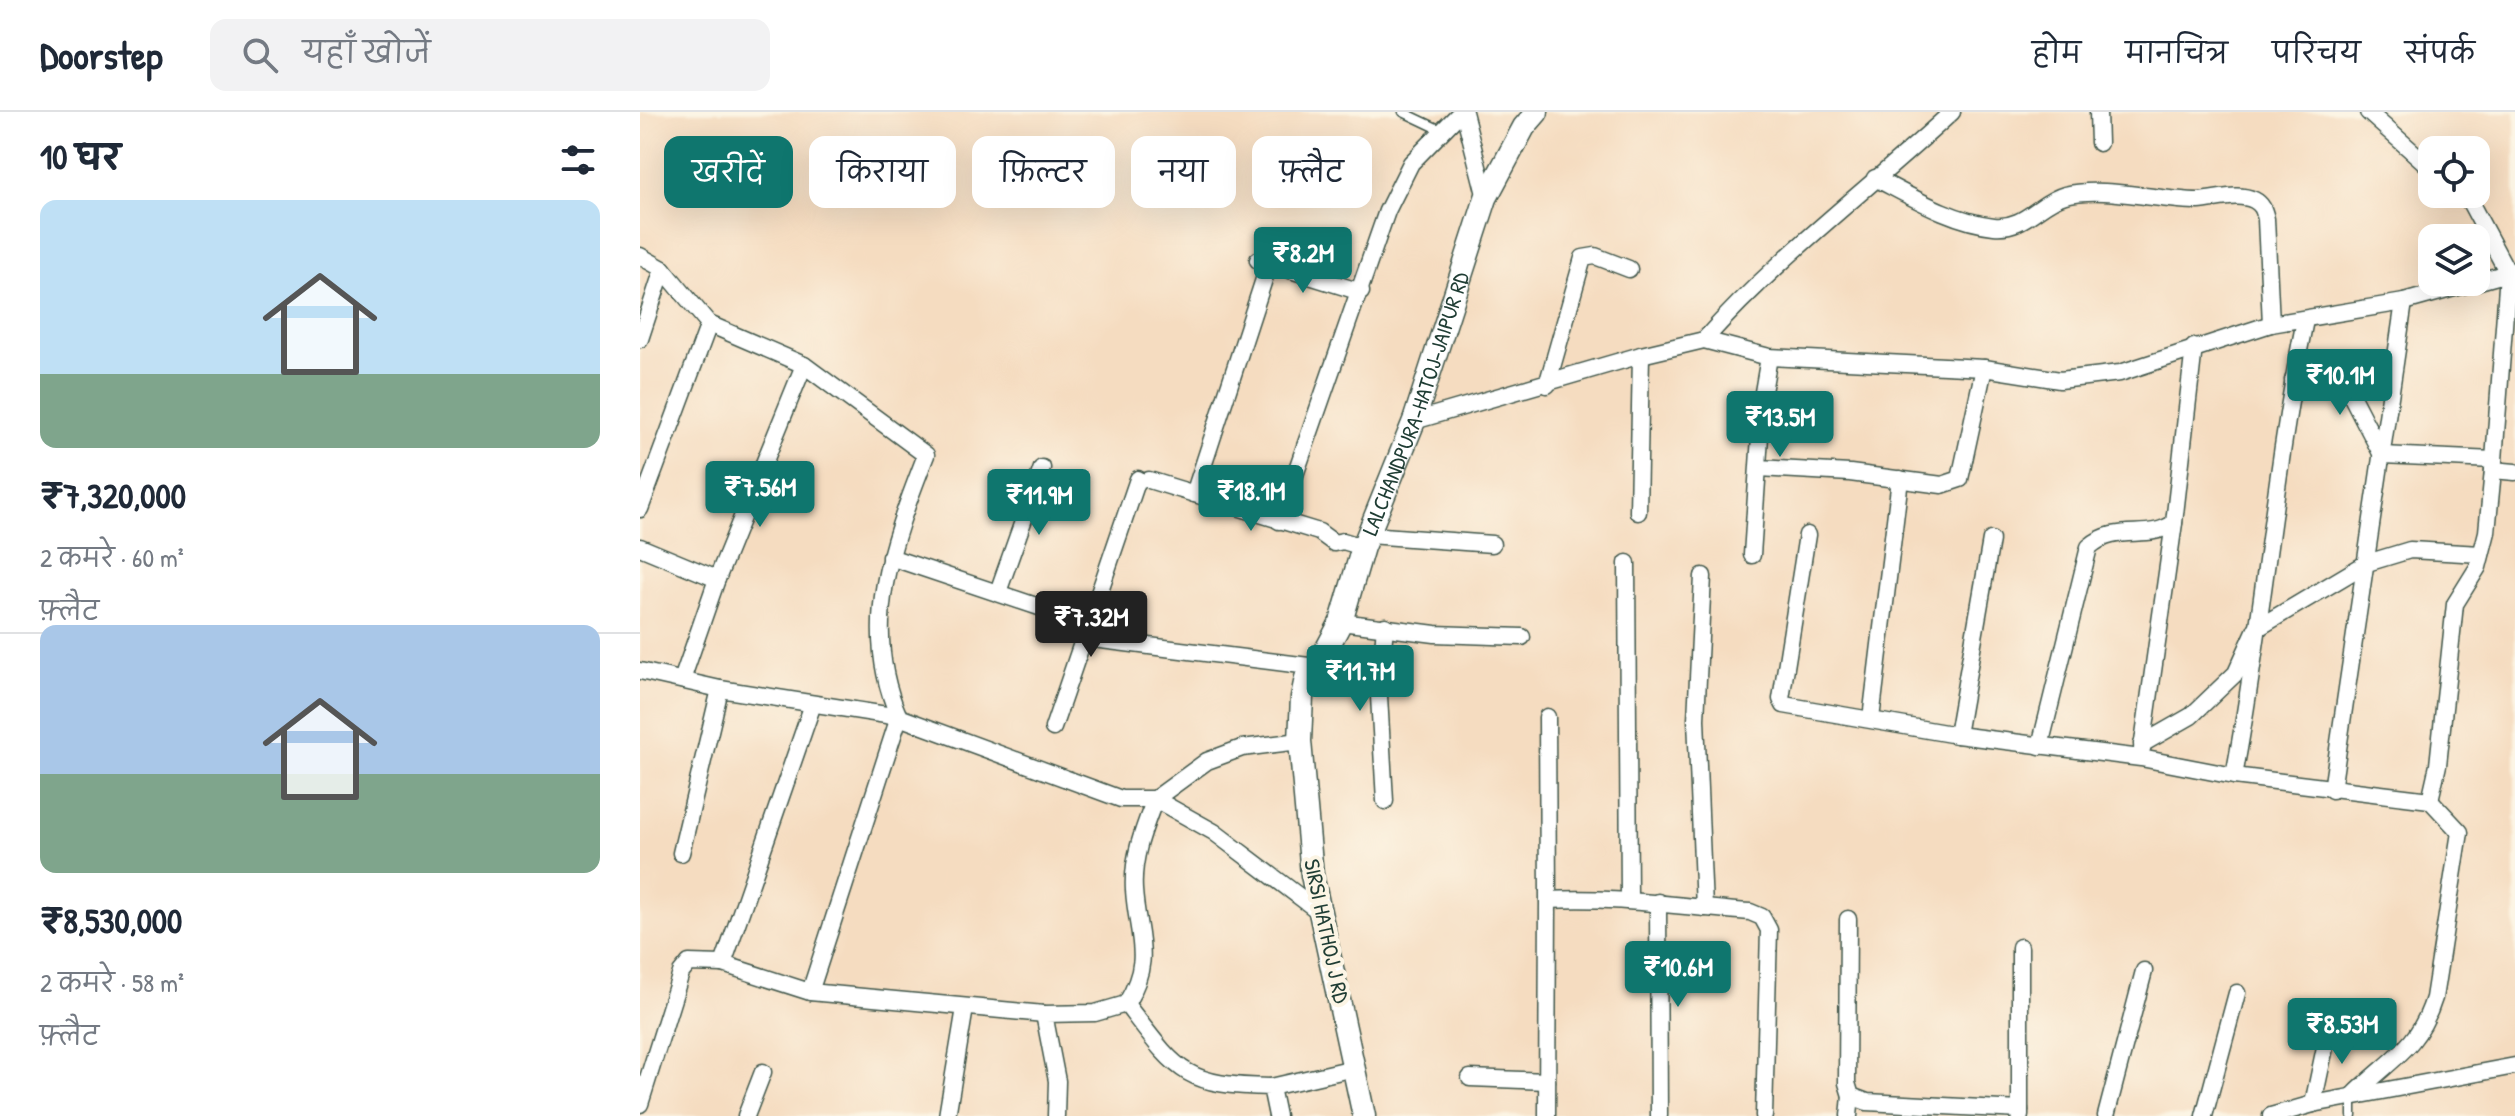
<!DOCTYPE html>
<html lang="hi">
<meta charset="utf-8">
<style>
body{margin:0;font-family:"Patrick Hand","Playpen Sans Deva",sans-serif;background:#f2f2f3;color:#1f2937;height:100vh;display:flex;flex-direction:column;font-size:30px;white-space:nowrap}
*{box-sizing:border-box;margin:0}
p{font-size:26px;color:#747a83}
.icon{flex:none;width:44px;height:44px;fill:none;stroke:currentColor;stroke-width:2;stroke-linecap:round;stroke-linejoin:round}
.map{position:relative;flex:1;overflow:hidden}
.sheet{display:flex;flex-direction:column;background:#fff;width:640px}
.sheet>*{flex:none}
.top-card{position:absolute;left:24px;top:24px;width:760px;height:72px;display:flex;gap:16px}
.buttons{position:absolute;left:1778px;top:24px;display:grid;gap:16px}
.buttons a{display:grid;place-items:center;width:72px;height:72px;border-radius:16px;background:#fff;box-shadow:0 8px 32px #0002;font-size:40px}
.price{position:absolute;translate:-50% -68px;padding:0 18px;border-radius:8px;background:#0f766e;color:#fff;font-size:26px;line-height:52px;filter:drop-shadow(0 2px 4px #0008)}
.price::after{content:'';position:absolute;left:50%;top:48px;width:24px;height:18px;margin-left:-12px;background:inherit;clip-path:polygon(0 0,100% 0,50% 100%)}
.price.active{background:#222;color:#fff}
ul{padding:0;list-style:none}
li{display:grid;align-content:center;gap:16px;height:424px;padding:0 40px}
li+li{border-top:2px solid #e0e1e3}
li span{display:grid;place-items:center;height:248px;border-radius:16px;color:#555}
li>.icon{margin-inline-start:auto}
span .icon{width:144px;height:144px;fill:#fffc;stroke-width:1}
li b{font-size:34px}
h2{display:flex;justify-content:space-between;align-items:center;height:96px;padding:0 40px;font-size:34px}
.pill{padding:0 28px;border-radius:16px;background:#fff;box-shadow:0 8px 32px #0002;font-size:28px;line-height:72px}
.pill.active{background:#0f766e;color:#fff}
header{display:flex;align-items:center;gap:48px;box-sizing:border-box;height:112px;padding:0 40px;background:#fff;border-bottom:2px solid #e0e1e3}
header strong{font-size:38px}
nav{display:flex;gap:44px;margin-inline-start:auto;font-size:28px}
.search{width:560px;height:72px;background:#f2f2f3;display:flex;align-items:center;gap:20px;box-sizing:border-box;padding:0 28px;border-radius:16px;color:#747a83;font-size:30px}
main{display:flex;flex:1;min-height:0}
.map>svg:first-child{display:block}
.lines{fill:none;stroke-linecap:round;stroke-linejoin:round}
.lane-casing{stroke:#3f5549;stroke-width:11}
.street-casing{stroke:#3f5549;stroke-width:19}
.secondary-casing{stroke:#3f5549;stroke-width:25}
.lane{stroke:#fff;stroke-width:8}
.street{stroke:#fff;stroke-width:16}
.secondary{stroke:#fff;stroke-width:22}
.labels{text-anchor:middle;stroke-width:8;stroke-linejoin:round;paint-order:stroke}
.street-label{font-size:22px;fill:#1f3d34;stroke:#fcf5e5}
</style>
<header>
<strong>Doorstep</strong>
<div class="search"><svg class="icon" aria-label="search" viewBox="0 0 24 24"><circle cx="10" cy="10" r="6"/><path d="M15 15l6 6"/></svg>यहाँ खोजें</div>
<nav><a>होम</a><a>मानचित्र</a><a>परिचय</a><a>संपर्क</a></nav>
</header>
<main>
<section class="sheet">
<h2>10 घर<svg class="icon" aria-label="filters" viewBox="0 0 24 24"><path d="M4 7h16M4 17h16"/><circle cx="9" cy="7" r="2"/><circle cx="15" cy="17" r="2"/></svg></h2>
<ul>
<li><span style="background:linear-gradient(#bfe0f5 70%,#7fa58c 0)"><svg class="icon" aria-label="home" viewBox="0 0 24 24"><path d="M3 11l9-7 9 7M6 9v11h12V9"/></svg></span><div><b>₹7,320,000</b><p>2 कमरे · 60 m²</p><p>फ़्लैट</p></div></li>
<li><span style="background:linear-gradient(#a9c7e8 60%,#7fa58c 0)"><svg class="icon" aria-label="home" viewBox="0 0 24 24"><path d="M3 11l9-7 9 7M6 9v11h12V9"/></svg></span><div><b>₹8,530,000</b><p>2 कमरे · 58 m²</p><p>फ़्लैट</p></div></li>
</ul>
</section>
<div class="map">
<svg width="1875" height="1004" viewBox="0 0 1875 1004">
<rect width="100%" height="100%" fill="#fcf5e5"/>
<filter id="ink" filterUnits="userSpaceOnUse"><feTurbulence type="fractalNoise" baseFrequency=".0125" numOctaves="2"/><feDisplacementMap in="SourceGraphic" scale="16" xChannelSelector="R" yChannelSelector="G"/><feConvolveMatrix kernelMatrix="1 2 1 2 8 2 1 2 1" color-interpolation-filters="sRGB"/></filter>
<filter id="wash" filterUnits="userSpaceOnUse"><feTurbulence type="fractalNoise" baseFrequency=".006" numOctaves="4" result="noise"/><feDisplacementMap in="SourceGraphic" scale="32" xChannelSelector="R" yChannelSelector="G"/><feGaussianBlur stdDeviation="1.8" result="paint"/><feColorMatrix in="noise" values="0 0 0 0 0 0 0 0 0 0 0 0 0 0 0 0 0 1.4 0 .05"/><feComposite in="paint" operator="in"/></filter>
<g filter="url(#wash)">
<rect width="100%" height="100%" fill="#f5dcc0"/>
</g>
<g filter="url(#ink)">
<g class="lines">
<defs>
<g id="lane">
<polyline points="763,0 801,18"/>
<polyline points="1712,985 1712,1004"/>
</g>
<g id="street">
<polyline points="824,0 846,86"/>
<polyline points="1458,0 1459,31"/>
<polyline points="1728,0 1792,57"/>
<path d="M1235,66C1272,85 1313,110 1354,114C1385,117 1399,90 1425,83C1463,73 1518,89 1559,89C1576,88 1598,80 1614,88C1622,92 1624,98 1626,107L1631,212"/>
<polyline points="1821,82 1830,90 1868,161 1854,348"/>
<path d="M0,144L23,157L69,212L164,253L286,343C252,431 219,514 259,605"/>
<polyline points="618,148 721,180"/>
<polyline points="0,227 23,157"/>
<path d="M1064,228C1139,144 1230,76 1312,0"/>
<polyline points="1653,268 1701,273 1712,285 1742,343 1854,348 1847,420 1838,455 1815,492 1798,653 1790,688"/>
<polyline points="907,273 943,146 955,144 989,157"/>
<polyline points="774,309 1001,243 1064,228 1129,245 1344,256 1420,268 1480,261 1631,212 1764,190 1875,159"/>
<polyline points="1119,356 1210,361 1302,373 1320,367 1344,256"/>
<polyline points="1853,358 1875,360"/>
<polyline points="509,368 679,420 694,431 703,429 723,435"/>
<polyline points="554,382 629,152"/>
<polyline points="0,397 69,212"/>
<polyline points="998,400 1001,243"/>
<polyline points="639,409 747,99 771,51 821,0"/>
<polyline points="729,423 852,432"/>
<path d="M1167,423L1141,587L1144,593L1317,623L1501,646L1594,664L1790,688L1820,720L1794,886C1778,938 1748,948 1712,985"/>
<polyline points="0,435 77,467"/>
<polyline points="1112,443 1123,280 1129,245"/>
<polyline points="250,445 405,497 445,526 677,555"/>
<polyline points="987,451 989,787"/>
<polyline points="1063,464 1056,607 1064,796"/>
<polyline points="358,480 402,356"/>
<polyline points="701,510 795,522 882,525"/>
<polyline points="0,559 80,577 259,605"/>
<polyline points="42,568 77,467 164,253"/>
<polyline points="907,605 908,788"/>
<polyline points="1231,607 1260,367"/>
<polyline points="413,616 498,367"/>
<polyline points="1317,623 1351,428"/>
<polyline points="1502,632 1551,604 1596,561 1616,517 1727,451 1770,438 1841,442"/>
<path d="M1400,634L1449,435C1477,410 1507,430 1534,411L1554,235"/>
<polyline points="1502,637 1534,411"/>
<path d="M1594,664C1623,513 1634,359 1665,208"/>
<polyline points="1692,678 1764,190"/>
<polyline points="745,689 739,584 745,514"/>
<polyline points="41,741 80,577"/>
<polyline points="1018,790 1019,1004"/>
<polyline points="1208,807 1207,971 1211,984 1227,990 1380,998"/>
<polyline points="1380,835 1380,1004"/>
<polyline points="83,852 173,592"/>
<path d="M486,892C537,959 543,974 631,975L637,1004"/>
<polyline points="404,902 170,880 259,605 481,687 515,687 567,649 602,636 660,629"/>
<polyline points="830,966 907,969"/>
<polyline points="631,975 714,956"/>
<polyline points="0,992 41,861 49,851 83,852 170,880"/>
<polyline points="1673,992 1691,907"/>
<polyline points="106,1004 123,960"/>
<polyline points="307,1004 325,896"/>
<path d="M416,1004L417,969L404,902L455,901L486,892C514,846 497,825 494,778C492,745 504,716 515,687L574,720L681,801"/>
<path d="M907,1004L908,788C976,784 1042,795 1110,800L1122,805L1129,818L1124,1004"/>
<polyline points="1209,1004 1211,984"/>
<polyline points="1466,1004 1504,859"/>
<polyline points="1564,1004 1597,881"/>
<polyline points="1631,1004 1673,992 1875,954"/>
</g>
<g id="secondary">
<path id="s1" d="M724,1004L672,763L660,629L662,585L666,566L677,555L701,510L723,435L774,309L846,86L884,15L897,0"/>
</g>
</defs>
<use href="#lane" class="lane-casing"/>
<use href="#street" class="street-casing"/>
<use href="#secondary" class="secondary-casing"/>
<use href="#lane" class="lane"/>
<use href="#street" class="street"/>
<use href="#secondary" class="secondary"/>
</g>
</g>
<g class="labels">
<g class="street-label">
<text dy="8" stroke="none"><textPath href="#s1" startOffset="742">LALCHANDPURA-HATOJ-JAIPUR RD</textPath></text>
<text transform="translate(687 819) rotate(78)" y="8">SIRSI HATHOJ J RD</text>
</g>
</g>
</svg>
<div class="buttons">
<a><svg class="icon" aria-label="locate" viewBox="0 0 24 24"><circle cx="12" cy="12" r="6"/><path d="M12 2v4M12 18v4M2 12h4M18 12h4"/></svg></a>
<a><svg class="icon" aria-label="layers" viewBox="0 0 24 24"><path d="M12 4l9 5-9 5-9-5zM3 14l9 5 9-5"/></svg></a>
</div>
<b class="price" style="left:663px;top:183px">₹8.2M</b>
<b class="price" style="left:1700px;top:305px">₹10.1M</b>
<b class="price" style="left:1140px;top:347px">₹13.5M</b>
<b class="price" style="left:120px;top:417px">₹7.56M</b>
<b class="price" style="left:611px;top:421px">₹18.1M</b>
<b class="price" style="left:399px;top:425px">₹11.9M</b>
<b class="price active" style="left:451px;top:547px">₹7.32M</b>
<b class="price" style="left:720px;top:601px">₹11.7M</b>
<b class="price" style="left:1038px;top:897px">₹10.6M</b>
<b class="price" style="left:1702px;top:954px">₹8.53M</b>
<div class="top-card">
<a class="pill active">खरीदें</a>
<a class="pill">किराया</a>
<a class="pill">फ़िल्टर</a>
<a class="pill">नया</a>
<a class="pill">फ़्लैट</a>
</div>
</div>
</main>
